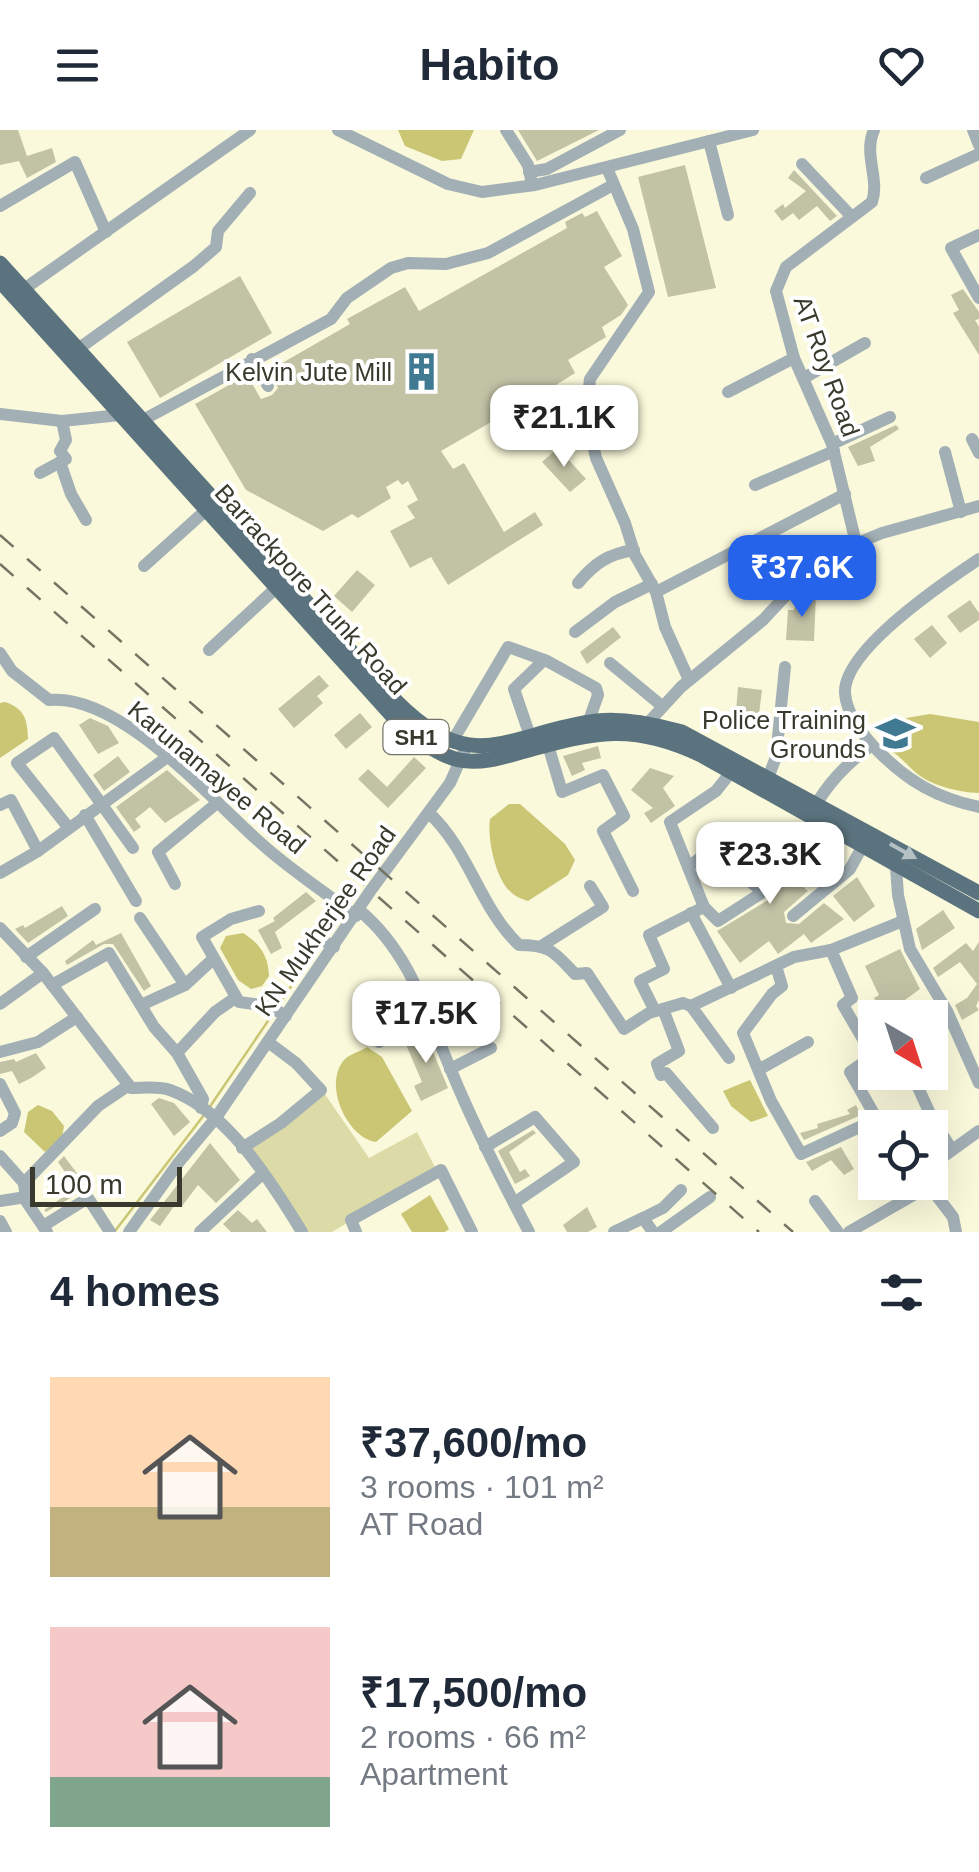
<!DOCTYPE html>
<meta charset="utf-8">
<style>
body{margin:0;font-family:Helvetica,sans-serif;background:#f2f2f3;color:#1f2937;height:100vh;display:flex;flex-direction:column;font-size:38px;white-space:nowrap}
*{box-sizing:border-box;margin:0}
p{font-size:32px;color:#747a83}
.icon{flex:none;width:55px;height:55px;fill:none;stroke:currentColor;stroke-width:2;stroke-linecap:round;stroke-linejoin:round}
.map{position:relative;height:1102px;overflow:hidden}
.drawer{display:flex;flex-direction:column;background:#fff;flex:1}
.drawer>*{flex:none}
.needle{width:65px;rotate:141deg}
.buttons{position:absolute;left:858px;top:870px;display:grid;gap:20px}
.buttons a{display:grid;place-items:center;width:90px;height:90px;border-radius:0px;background:#fff;box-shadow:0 10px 40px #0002;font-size:50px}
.scale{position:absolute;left:30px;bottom:25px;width:152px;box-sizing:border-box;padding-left:10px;border:5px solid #39392d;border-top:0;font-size:28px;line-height:35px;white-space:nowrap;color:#39392d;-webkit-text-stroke:8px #fff;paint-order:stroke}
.price{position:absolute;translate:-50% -85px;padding:0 22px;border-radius:20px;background:#fff;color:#222;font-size:32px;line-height:65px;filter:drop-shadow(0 2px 5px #0008)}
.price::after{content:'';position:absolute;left:50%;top:60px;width:30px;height:22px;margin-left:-15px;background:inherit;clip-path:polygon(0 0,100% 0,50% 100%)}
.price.selected{background:#2563eb;color:#fff}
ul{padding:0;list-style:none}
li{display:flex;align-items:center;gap:30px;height:250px;padding:0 50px}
li span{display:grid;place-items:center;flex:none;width:280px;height:200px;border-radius:0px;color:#555}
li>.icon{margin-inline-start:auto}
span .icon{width:120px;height:120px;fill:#fffc;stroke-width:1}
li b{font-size:42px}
h2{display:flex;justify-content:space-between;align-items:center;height:120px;padding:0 50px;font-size:42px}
header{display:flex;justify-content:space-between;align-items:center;height:130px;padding:0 50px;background:#fff;font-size:45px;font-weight:700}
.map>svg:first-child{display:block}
.green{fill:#dcdba8}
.water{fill:#cac674}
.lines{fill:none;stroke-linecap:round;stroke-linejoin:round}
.stream{stroke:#cac674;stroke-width:2.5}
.building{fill:#c2c2a5}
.minor{stroke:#a2afb5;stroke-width:12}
.major{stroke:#5b737e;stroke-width:15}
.rail{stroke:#747463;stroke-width:2.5;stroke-dasharray:18 18;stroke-linecap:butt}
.oneway{fill:#b5c0c5}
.labels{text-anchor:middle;stroke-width:8;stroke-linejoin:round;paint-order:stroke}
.shield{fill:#fff;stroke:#74746c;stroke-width:2.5}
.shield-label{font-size:22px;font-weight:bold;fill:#39392d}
.street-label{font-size:25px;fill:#39392d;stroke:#fff}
.poi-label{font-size:25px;fill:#39392d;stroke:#fff;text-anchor:end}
</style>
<header><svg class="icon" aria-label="menu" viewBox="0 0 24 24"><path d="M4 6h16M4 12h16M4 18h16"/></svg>Habito<svg class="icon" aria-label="heart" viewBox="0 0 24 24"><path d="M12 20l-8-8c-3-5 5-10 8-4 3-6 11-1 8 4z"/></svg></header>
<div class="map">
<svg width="979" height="1102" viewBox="0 0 979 1102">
<rect width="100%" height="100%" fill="#faf9db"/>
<polygon class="green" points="324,963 369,1028 417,1002 436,1039 332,1102 304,1102 247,1019"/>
<g class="water">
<polygon points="398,0 474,0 461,29 442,31 405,16"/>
<path d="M5,572C25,579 27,589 28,609L0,628V573Z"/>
<path d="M930,584L979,592V663C958,662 930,656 914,641C904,632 900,626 888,619L887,604L900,589Z"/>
<path d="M509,674H520L565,714L575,730L568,745L528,771C523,769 518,768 513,764C496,752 487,709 490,689Z"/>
<path d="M243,803C260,814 268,825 269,846L262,856L251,859L238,850L220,818L226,806Z"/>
<path d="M367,917L382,927L412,981L376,1012C347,1008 321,952 346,928C351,924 361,921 367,917Z"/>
<polygon points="750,950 768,986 751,992 731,976 723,961"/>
<polygon points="38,975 52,981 64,996 62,1008 45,1022 24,1002 28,982"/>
<polygon points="430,1065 449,1099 445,1102 412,1102 401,1084"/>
</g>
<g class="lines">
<g class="stream">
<polyline points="327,804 342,786"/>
<polyline points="279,874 319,815"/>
<polyline points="209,978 272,885"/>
<polyline points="115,1101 204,985"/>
</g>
</g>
<g class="building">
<polygon points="0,0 18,0 27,26 52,18 56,32 27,48 19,31 0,35"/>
<polygon points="518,0 599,0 537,31"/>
<polygon points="685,35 716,158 668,167 638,47"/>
<polygon points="794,40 795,41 837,86 830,91 817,76 799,90 793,83 782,91 774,81 783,74 785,78 806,61 788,48"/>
<polygon points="597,81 622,126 604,137 628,175 621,185 602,197 606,207 568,230 575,243 548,260 553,267 510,292 505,284 441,321 453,339 464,333 504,402 535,382 543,395 448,455 431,427 410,438 390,401 415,388 407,376 418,370 408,351 402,355 398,350 386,357 391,368 358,388 352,384 323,401 246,360 195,274 247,245 261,269 272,265 278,258 270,240 350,194 347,189 405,157 419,181 567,98 565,92 582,83 585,87"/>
<polygon points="240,146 272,203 160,268 127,212"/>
<polygon points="963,159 979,182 979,189 975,190 979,197 979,225 953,183 959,180 951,165"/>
<polygon points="896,295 899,299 870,317 875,331 858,336 848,317"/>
<polygon points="558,318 586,349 570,362 542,332"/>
<polygon points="357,440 375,455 352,482 334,466"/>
<polygon points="807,464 816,465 814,511 786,510 788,480 794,480 796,473 804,470"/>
<polygon points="970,470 979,483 979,490 960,503 947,486"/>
<polygon points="932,495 947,513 930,528 914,509"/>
<polygon points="613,497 621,507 587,534 580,522"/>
<polygon points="319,545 329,556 317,566 323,573 294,598 278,579"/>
<polygon points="738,557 762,560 759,584 736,582"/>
<polygon points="360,583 372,597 346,619 334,605"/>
<polygon points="90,588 108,596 119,613 98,624 79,595"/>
<polygon points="598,616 601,628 582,633 585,640 572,646 563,626"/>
<polygon points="118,626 130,642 104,661 93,645"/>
<polygon points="414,627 426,638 388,678 358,649 368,639 387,657"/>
<polygon points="650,638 674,646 663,658 675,676 651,693 644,683 653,678 631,660"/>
<polygon points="167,640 200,670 165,693 150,677 135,689 141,697 134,702 116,677"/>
<polygon points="722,694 808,761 784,782 786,793 799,794 824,773 844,789 811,813 804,804 778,824 769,811 740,833 717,801 768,770 773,762 769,754 713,710"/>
<polygon points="857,747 875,776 854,792 833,766"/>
<polygon points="306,762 316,771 275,802 282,818 271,824 258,800 275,791 273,788"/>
<polygon points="62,776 68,786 28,813 15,799 23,795 25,798"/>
<polygon points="943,780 955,798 922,820 916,799"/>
<polygon points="121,803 151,856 144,861 113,814 104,814 67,835 65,831 93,810 96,815"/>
<polygon points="979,812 979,870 976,876 979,880 962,890 955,875 967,868 977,854 960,832 938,847 933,838 966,813 973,821"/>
<polygon points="900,819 920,859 898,875 906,888 875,888 875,902 868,889 864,891 858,882 876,872 874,868 879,865 865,836"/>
<polygon points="424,900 448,958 421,971 414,956 422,952 404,910"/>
<polygon points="36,923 46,938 31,948 19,954 12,941 0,944 0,932 14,929 16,932"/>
<polygon points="159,968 174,973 190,992 174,1006 151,974"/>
<polygon points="856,975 861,985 804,1010 800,1003 818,998 817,994 850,984 847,980"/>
<polygon points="533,1000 536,1003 509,1022 520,1042 525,1039 530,1046 515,1054 498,1021"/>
<polygon points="210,1013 240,1050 216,1073 198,1055 182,1076 177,1072 160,1096 150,1090"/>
<polygon points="841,1017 854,1039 844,1045 831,1030 812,1041 806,1032"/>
<polygon points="64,1026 88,1058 46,1082 44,1080 76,1058 58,1032"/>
<polygon points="587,1077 597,1097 588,1102 567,1102 563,1095"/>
<polygon points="238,1080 252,1093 257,1089 267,1102 231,1102 223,1094"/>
</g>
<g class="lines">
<g class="minor">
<polyline points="338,0 448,54 482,62 535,55 753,0"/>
<polyline points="506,0 528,35 531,49"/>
<polyline points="973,0 979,15"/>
<polyline points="709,11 728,85"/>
<polyline points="802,34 852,87"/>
<polyline points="607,38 633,99 649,162 590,249 586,283 596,328 625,393 635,425 656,462 665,497 689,550"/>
<polyline points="529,42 547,39 620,0"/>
<polyline points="926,48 979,24"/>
<polyline points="0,76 75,32 106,102"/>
<polyline points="979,105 951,118 979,168"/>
<polyline points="24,159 250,0"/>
<polyline points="78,219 194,136 216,117 218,101 250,63"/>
<polyline points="252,229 268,256"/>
<polyline points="804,248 865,213"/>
<polyline points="728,262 794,228"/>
<polyline points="0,284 62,291 120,285"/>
<polyline points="141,291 331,189 347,168 391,138 408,133 446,134 488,123 613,55"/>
<polyline points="972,309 979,323"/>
<polyline points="832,314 890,287"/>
<polyline points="945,322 961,382"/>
<polyline points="60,332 71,364 86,390"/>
<polyline points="40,343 66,329 60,321 66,310 62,291"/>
<polyline points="755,355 834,321"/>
<path d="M856,413L832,314L794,228L776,161L786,137L872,72C880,49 863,24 874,0"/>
<path d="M979,429C946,451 843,520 845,563C846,584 865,608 879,622C909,652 937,668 979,677"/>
<polyline points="144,436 205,381"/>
<path d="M578,453C595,433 608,424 634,420"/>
<polyline points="656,462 845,364"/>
<polyline points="575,502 615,472 652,454"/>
<polyline points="209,520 275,459"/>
<path d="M0,523L12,541L49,570C121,563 211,670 263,715C292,741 325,762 356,786"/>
<polyline points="610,533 662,576"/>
<polyline points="647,594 681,557 763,490 821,428 882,403 979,376"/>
<polyline points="530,606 514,559 544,530"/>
<polyline points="452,612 508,517 547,531 596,558 598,565 588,593"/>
<polyline points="548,615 562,662 603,645 624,686 603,701 633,761"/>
<polyline points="768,648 776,627 785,537"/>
<polyline points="0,675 11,670 38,721"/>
<path d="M812,681C828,653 846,634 872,615"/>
<path d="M429,683C470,721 479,777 519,815C551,815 554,822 575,844L587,843L624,899L649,883L683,873L691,876L794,827L831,820L903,791"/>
<polyline points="85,685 136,771"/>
<polyline points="68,697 17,633 54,608 133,718"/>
<polyline points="688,737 711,720 763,762 718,791 704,777"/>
<polyline points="896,737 898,765 910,819 947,881 979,953"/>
<polyline points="0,743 38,721 166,628"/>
<polyline points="175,754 158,722 217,673"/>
<path d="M359,780C410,822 426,882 451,940C474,996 501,1049 529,1102"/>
<polyline points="259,781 231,789 202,807 239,872 269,876 286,886"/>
<polyline points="691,783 731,858"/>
<polyline points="793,786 850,739 862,717"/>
<polyline points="140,788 185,855"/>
<path d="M0,798L43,843L131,958C143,958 159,956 170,960C227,980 272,1053 302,1102"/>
<polyline points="313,804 334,817"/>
<polyline points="543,815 603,777 590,756"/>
<polyline points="831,820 852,868 843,875 873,926 850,942 882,998"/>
<polyline points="26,827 95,779"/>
<polyline points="776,836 782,856 772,864 743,903 771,971 801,1024 877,989"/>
<polyline points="52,855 109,823 154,897 177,923 203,969 201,978"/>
<polyline points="0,874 43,843"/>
<polyline points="141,875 185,855 212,830"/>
<polyline points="691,876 729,928"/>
<polyline points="663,879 679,921 657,934 661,945 666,943 713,998"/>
<polyline points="655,881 640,851 664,839 649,805 704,777 670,692 716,661 731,642"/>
<polyline points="379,912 430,886"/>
<polyline points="0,922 38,912 77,887"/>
<polyline points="177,923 215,882 235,868"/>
<polyline points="450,939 491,918"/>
<polyline points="760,939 808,912"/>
<polyline points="911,942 932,988 952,1020"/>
<polyline points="0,954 15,983 12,993 0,1001"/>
<polyline points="485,1017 535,987 574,1032 514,1073"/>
<polyline points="242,1018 281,993 321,960 296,933 268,912"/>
<polyline points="0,1026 24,1053"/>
<polyline points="930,1036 979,1001"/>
<polyline points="926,1052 953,1087 956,1102"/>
<polyline points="0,1071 26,1067"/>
<polyline points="815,1071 838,1102"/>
<polyline points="643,1088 663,1078 681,1060"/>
<polyline points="0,1091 6,1102"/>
<polyline points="43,1096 88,1068 110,1102"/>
<polyline points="47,1102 26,1071 24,1053 98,976 129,955"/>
<polyline points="129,1102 179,1032 215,989 371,760 450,653 466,617"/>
<polyline points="200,1102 263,1043"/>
<polyline points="356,1102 351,1090 441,1040 472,1102"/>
<polyline points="614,1102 643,1088 653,1102"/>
<polyline points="661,1102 710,1067"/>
<polyline points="849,1102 929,1056"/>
</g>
<g class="major">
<path d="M0,133L397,572C475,650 509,602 597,591C626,588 654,595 682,602L979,763"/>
<path d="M0,151L405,600C421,611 440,626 459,630C479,634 501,628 521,622C592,603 630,591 701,625L979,781"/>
</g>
<g class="rail">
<polyline points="0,405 793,1102"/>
<polyline points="0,434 759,1102"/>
</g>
</g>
<defs><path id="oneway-solid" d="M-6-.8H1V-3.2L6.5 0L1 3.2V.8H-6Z" transform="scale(2.5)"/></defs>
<use class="oneway" href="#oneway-solid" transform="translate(903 721) rotate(29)"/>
<defs>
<symbol id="building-bare" viewBox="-9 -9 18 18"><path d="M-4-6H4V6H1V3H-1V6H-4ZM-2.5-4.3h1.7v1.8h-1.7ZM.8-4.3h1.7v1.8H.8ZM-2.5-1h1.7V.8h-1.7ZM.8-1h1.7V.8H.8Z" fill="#3f7992" stroke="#fff" stroke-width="2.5" paint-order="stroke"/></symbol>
<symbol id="university-bare" viewBox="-9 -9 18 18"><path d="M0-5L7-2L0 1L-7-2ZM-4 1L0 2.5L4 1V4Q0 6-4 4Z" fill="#3f7992" stroke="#fff" stroke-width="2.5" paint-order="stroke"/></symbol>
</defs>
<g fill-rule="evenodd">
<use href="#building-bare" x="394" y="214" width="55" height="55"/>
<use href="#university-bare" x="868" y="576" width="55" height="55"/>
</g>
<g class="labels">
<rect class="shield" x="383.5" y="590" width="65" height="34" rx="8"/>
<g class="shield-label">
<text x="416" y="615">SH1</text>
</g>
<g class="street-label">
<text transform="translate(827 236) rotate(70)" y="9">AT Roy Road</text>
<text transform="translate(311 459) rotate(48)" y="9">Barrackpore Trunk Road</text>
<text transform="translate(217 647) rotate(40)" y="9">Karunamayee Road</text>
<text transform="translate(325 791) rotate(-55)" y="9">KN Mukherjee Road</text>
</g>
<g class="poi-label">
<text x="392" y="251">Kelvin Jute Mill</text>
<text x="866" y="599">Police Training<tspan x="866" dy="29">Grounds</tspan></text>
</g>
</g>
</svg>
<div class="buttons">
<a><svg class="needle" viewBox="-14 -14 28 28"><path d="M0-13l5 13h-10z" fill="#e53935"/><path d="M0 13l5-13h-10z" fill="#747a83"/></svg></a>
<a><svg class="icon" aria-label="locate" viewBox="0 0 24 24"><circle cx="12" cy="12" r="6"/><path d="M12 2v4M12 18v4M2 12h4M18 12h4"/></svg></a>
</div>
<div class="scale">100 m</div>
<b class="price" style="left:564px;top:340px">₹21.1K</b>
<b class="price selected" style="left:802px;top:490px">₹37.6K</b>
<b class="price" style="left:770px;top:777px">₹23.3K</b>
<b class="price" style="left:426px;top:936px">₹17.5K</b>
</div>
<section class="drawer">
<h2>4 homes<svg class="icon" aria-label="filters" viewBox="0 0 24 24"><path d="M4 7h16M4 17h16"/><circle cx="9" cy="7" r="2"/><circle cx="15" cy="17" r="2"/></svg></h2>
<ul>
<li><span style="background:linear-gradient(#ffd9b3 65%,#c2b280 0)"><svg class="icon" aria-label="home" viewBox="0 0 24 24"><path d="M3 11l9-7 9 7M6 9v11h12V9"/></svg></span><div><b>₹37,600/mo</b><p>3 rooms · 101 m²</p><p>AT Road</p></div></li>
<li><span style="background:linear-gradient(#f6c9c9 75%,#7fa58c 0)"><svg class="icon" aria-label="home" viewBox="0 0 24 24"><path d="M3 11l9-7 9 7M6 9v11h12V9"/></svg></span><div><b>₹17,500/mo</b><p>2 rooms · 66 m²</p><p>Apartment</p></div></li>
</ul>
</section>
